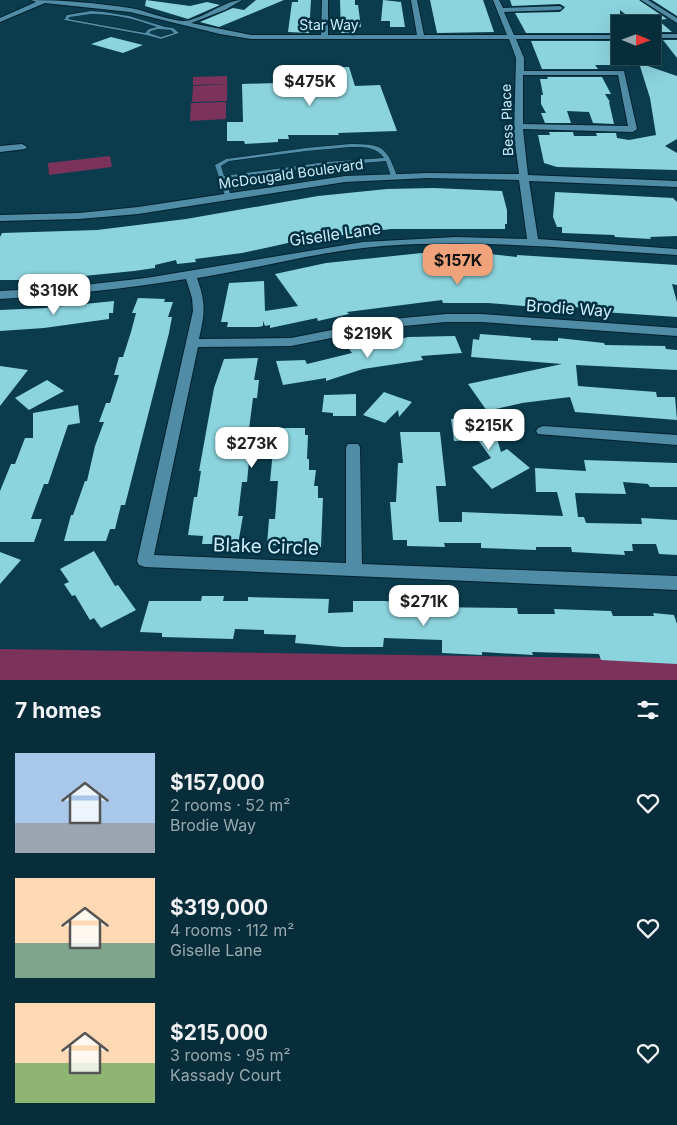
<!DOCTYPE html>
<meta charset="utf-8">
<style>
body{margin:0;font-family:Inter,sans-serif;background:#163945;color:#f1f3f6;height:100vh;display:flex;flex-direction:column;font-size:19px;white-space:nowrap}
*{box-sizing:border-box;margin:0}
p{font-size:16px;color:#98a8af}
.icon{flex:none;width:28px;height:28px;fill:none;stroke:currentColor;stroke-width:2;stroke-linecap:round;stroke-linejoin:round}
.map{position:relative;height:680px;overflow:hidden}
.details{display:flex;flex-direction:column;background:#082d3a;flex:1}
.details>*{flex:none}
.needle{width:32px;rotate:91deg}
.fabs{position:absolute;left:611px;top:15px;display:grid;gap:10px}
.fabs a{display:grid;place-items:center;width:50px;height:50px;border-radius:0px;background:#082d3a;box-shadow:0 5px 20px #0002,0 0 0 1px #294954;font-size:25px}
.price{position:absolute;translate:-50% -42px;padding:0 11px;border-radius:10px;background:#fff;color:#222;font-size:16px;line-height:32px;filter:drop-shadow(0 1px 2px #0008)}
.price::after{content:'';position:absolute;left:50%;top:30px;width:15px;height:11px;margin-left:-8px;background:inherit;clip-path:polygon(0 0,100% 0,50% 100%)}
.price.active{background:#f0a27a;color:#111}
ul{padding:0;list-style:none}
li{display:flex;align-items:center;gap:15px;height:125px;padding:0 15px}
li span{display:grid;place-items:center;flex:none;width:140px;height:100px;border-radius:0px;color:#555}
li>.icon{margin-inline-start:auto}
span .icon{width:60px;height:60px;fill:#fffc;stroke-width:1}
li b{font-size:21px}
h2{display:flex;justify-content:space-between;align-items:center;height:60px;padding:0 15px;font-size:21px}
.map>svg:first-child{display:block}
.green{fill:#7b325b}
.building{fill:#8bd3dd}
.lines{fill:none;stroke-linecap:round;stroke-linejoin:round}
.service-casing{stroke:#01212d;stroke-width:1}
.minor-casing{stroke:#01212d;stroke-width:2}
.tertiary-casing{stroke:#01212d;stroke-width:2}
.service{fill:#508ca5;fill-rule:evenodd}
.minor{fill:#508ca5;fill-rule:evenodd}
.tertiary{fill:#508ca5;fill-rule:evenodd}
.labels{text-anchor:middle;stroke-width:5;stroke-linejoin:round;paint-order:stroke}
.far-street-label{font-size:14px;fill:#cfedfb;stroke:#003142}
.street-label{font-size:16px;fill:#cfedfb;stroke:#003142}
.near-street-label{font-size:19px;fill:#cfedfb;stroke:#003142}
</style>
<div class="map">
<svg width="677" height="680" viewBox="0 0 677 680">
<rect width="100%" height="100%" fill="#0a3c4d"/>
<g class="green">
<polygon points="227,76 227,84 193,85 193,77"/>
<polygon points="227,84 227,101 192,102 193,86"/>
<polygon points="226,102 226,119 190,121 191,103"/>
<polygon points="110,156 112,167 49,175 48,163"/>
<polygon points="0,649 677,659 677,680 0,680"/>
</g>
<g class="building">
<polygon points="146,0 190,6 207,2 220,5 188,19 145,6"/>
<polygon points="256,0 284,0 219,27 200,22 233,8 244,10"/>
<polygon points="298,0 311,0 309,33 288,32 292,2 298,2"/>
<polygon points="340,0 355,0 355,5 358,5 361,27 357,27 357,33 341,33"/>
<polygon points="383,0 401,2 405,27 390,27 390,21 381,21"/>
<polygon points="430,0 483,0 494,32 437,33"/>
<polygon points="510,0 639,0 667,19 658,20 672,32 657,32 652,24 647,20 634,21 620,10 620,33 526,33 515,13 560,12 565,7 560,4 512,6"/>
<polygon points="652,0 677,0 677,16"/>
<polygon points="111,37 143,45 123,53 91,44"/>
<polygon points="663,40 677,40 677,58"/>
<polygon points="531,41 620,41 620,65 595,65 598,69 542,69"/>
<polygon points="639,63 677,76 677,139 665,146 677,153 677,170 557,167 544,163 538,135 550,135 549,132 573,132 574,136 597,136 596,133 616,133 617,138 629,140 656,135 650,98"/>
<polygon points="349,67 355,86 380,85 397,131 338,133 339,135 288,135 289,139 278,139 278,142 245,144 244,141 227,141 227,122 243,122 242,84 276,83 275,69"/>
<polygon points="547,77 602,77 611,94 605,94 610,102 609,102 614,124 593,123 589,112 567,111 571,123 545,123 541,113 546,113 541,104 541,95 543,95 540,79 548,79"/>
<polygon points="434,188 502,191 507,210 507,224 505,224 505,229 391,229 297,241 242,253 195,259 196,262 177,264 176,260 155,265 155,268 134,271 43,280 0,280 0,237 2,233 97,230 186,219 318,196 387,189"/>
<polygon points="555,192 673,198 677,202 677,236 650,237 651,239 615,237 614,235 562,233 562,227 557,227 553,217"/>
<polygon points="422,253 490,254 517,257 517,255 677,265 677,285 672,284 677,302 677,317 588,311 588,308 561,306 561,309 488,303 443,303 442,300 347,312 349,314 331,318 318,321 317,318 270,328 270,325 265,326 263,321 263,326 258,327 227,327 228,322 221,322 229,283 264,281 265,311 298,306 275,274 326,263"/>
<polygon points="138,298 165,299 164,302 173,302 168,317 172,317 169,333 125,505 121,505 115,529 110,529 106,541 64,541 71,515 73,515 85,481 87,481 95,446 104,422 99,422 106,403 110,403 119,375 114,375 119,357 123,357 131,332 136,313 132,313"/>
<polygon points="114,301 113,313 109,313 109,319 44,328 0,331 0,310 45,308"/>
<polygon points="480,334 531,338 531,340 558,341 558,338 604,343 605,345 665,346 666,349 677,350 677,370 576,365 578,386 656,392 657,397 675,397 677,420 575,412 570,397 522,403 487,411 468,384 562,364 471,357 473,339 479,340"/>
<polygon points="455,336 462,353 421,356 423,360 363,369 326,381 326,378 283,385 276,361 305,360 307,364 352,353 349,349 364,346 367,349 408,337"/>
<polygon points="258,358 254,380 259,380 257,398 253,398 249,429 254,429 253,438 275,438 275,428 305,428 305,435 308,435 307,459 309,459 309,470 316,470 314,486 318,486 318,498 323,498 321,547 267,545 269,519 275,519 278,481 270,481 273,451 250,451 247,482 242,482 238,516 243,516 238,544 202,544 203,536 188,535 194,497 197,497 201,471 199,471 214,388 224,359"/>
<polygon points="0,366 28,370 0,406"/>
<polygon points="47,380 64,391 29,410 15,398"/>
<polygon points="384,392 412,402 399,417 398,410 385,423 363,415"/>
<polygon points="356,394 356,416 333,416 333,413 322,412 324,395"/>
<polygon points="78,405 80,423 68,425 48,484 44,484 31,519 42,519 34,542 0,542 0,491 11,464 15,464 25,438 33,438 33,413"/>
<polygon points="451,419 491,419 501,452 507,449 530,468 492,489 472,467 491,458 478,440 454,441"/>
<polygon points="400,432 440,432 446,486 436,486 439,522 462,522 462,512 563,516 557,492 536,492 535,468 586,471 584,460 677,463 677,487 650,487 648,484 623,482 626,494 575,493 578,517 584,517 586,523 642,524 641,518 677,520 677,555 659,554 656,544 632,544 633,551 624,551 625,555 572,552 571,547 536,547 536,550 481,548 481,543 444,543 445,547 407,546 407,540 393,540 390,502 396,502 398,463 403,463"/>
<polygon points="94,551 115,586 118,585 136,610 101,628 94,618 90,620 75,595 72,596 64,584 69,582 60,569"/>
<polygon points="0,552 21,560 0,584"/>
<polygon points="202,596 224,596 223,601 248,601 248,597 329,599 328,613 353,612 353,601 385,601 423,604 423,607 517,608 518,614 555,614 554,609 611,611 613,616 654,616 653,613 674,615 677,624 677,664 601,660 599,654 532,652 533,655 482,652 482,655 442,653 442,640 384,638 383,647 342,647 295,643 296,635 264,634 264,630 235,629 233,639 162,637 162,633 140,632 149,601 201,601"/>
</g>
<g class="lines">
<defs>
<g id="service">
<path d="M91,11L104,12L129,16L165,27L173,28L179,33L161,39L146,35L64,20L67,15ZM91,14C114,14 135,19 157,27L149,29L145,33L68,19L70,17ZM158,29L171,30L174,33L161,37L149,33L151,31Z"/>
<path d="M350,144C382,144 386,146 397,176L396,177L394,178L391,176L386,161L326,166L225,179L231,196L228,198L225,196L220,180L217,178L219,177L215,165L226,159L306,148ZM350,147C363,147 376,146 384,158L326,162L224,176L221,166L229,161L306,151Z"/>
</g>
<g id="minor">
<path d="M31,0C63,0 97,3 130,8C147,11 164,19 182,21C199,22 224,0 242,0L225,10L191,23L251,35H321L322,0H328V35H417L411,0H417L424,35H507L493,0H499L503,8L560,6L563,8L560,10L504,12L514,35H620V39H516L524,58V71H624L637,129L633,132L523,129L528,175L677,181V187L529,181L538,239L677,249V255C578,249 482,239 383,246C321,251 259,268 197,278C206,304 205,312 199,339L291,338L382,320L446,314H481L677,328V336L481,322H446L382,328L291,346L198,347L154,555L346,563V447L348,444H358L360,447L362,564L677,576V590L145,567L139,565L137,561L193,311L192,298L186,279C125,289 62,295 0,299V291L58,288L146,278L363,242L456,237L527,239L519,180L428,178L345,182L138,214L79,219L0,221V215L79,213L138,207L345,176L428,173L519,174L514,135L516,58L509,39H251L220,34L130,12L45,3L0,22V18L36,2ZM523,75H618L628,126L523,124Z"/>
<rect x="652" y="34" width="25" height="4"/>
<polygon points="22,144 27,147 25,149 0,152 0,146"/>
<polygon points="543,426 677,435 677,445 538,434 536,431 538,428"/>
</g>
<polygon id="tertiary" points="641,0 648,0 677,18 677,23"/>
</defs>
<use href="#service" class="service-casing"/>
<use href="#minor" class="minor-casing"/>
<use href="#tertiary" class="tertiary-casing"/>
<use href="#service" class="service"/>
<use href="#minor" class="minor"/>
<use href="#tertiary" class="tertiary"/>
</g>
<g class="labels">
<g class="far-street-label">
<text x="329" y="30">Star Way</text>
<text transform="translate(507 120) rotate(-92)" y="5">Bess Place</text>
<text transform="translate(291 174) rotate(-8)" y="5">McDougald Boulevard</text>
</g>
<g class="street-label">
<text transform="translate(335 234) rotate(-8)" y="6">Giselle Lane</text>
<text transform="translate(569 308) rotate(4)" y="6">Brodie Way</text>
</g>
<g class="near-street-label">
<text transform="translate(266 546) rotate(2)" y="7">Blake Circle</text>
</g>
</g>
</svg>
<div class="fabs">
<a><svg class="needle" viewBox="-14 -14 28 28"><path d="M0-13l5 13h-10z" fill="#e53935"/><path d="M0 13l5-13h-10z" fill="#98a8af"/></svg></a>
</div>
<b class="price" style="left:310px;top:107px">$475K</b>
<b class="price active" style="left:458px;top:286px">$157K</b>
<b class="price" style="left:54px;top:316px">$319K</b>
<b class="price" style="left:368px;top:359px">$219K</b>
<b class="price" style="left:489px;top:451px">$215K</b>
<b class="price" style="left:252px;top:469px">$273K</b>
<b class="price" style="left:424px;top:627px">$271K</b>
</div>
<section class="details">
<h2>7 homes<svg class="icon" aria-label="filters" viewBox="0 0 24 24"><path d="M4 7h16M4 17h16"/><circle cx="9" cy="7" r="2"/><circle cx="15" cy="17" r="2"/></svg></h2>
<ul>
<li><span style="background:linear-gradient(#a9c7e8 70%,#9aa5b1 0)"><svg class="icon" aria-label="home" viewBox="0 0 24 24"><path d="M3 11l9-7 9 7M6 9v11h12V9"/></svg></span><div><b>$157,000</b><p>2 rooms · 52 m²</p><p>Brodie Way</p></div><svg class="icon" aria-label="heart" viewBox="0 0 24 24"><path d="M12 20l-8-8c-3-5 5-10 8-4 3-6 11-1 8 4z"/></svg></li>
<li><span style="background:linear-gradient(#ffd9b3 65%,#7fa58c 0)"><svg class="icon" aria-label="home" viewBox="0 0 24 24"><path d="M3 11l9-7 9 7M6 9v11h12V9"/></svg></span><div><b>$319,000</b><p>4 rooms · 112 m²</p><p>Giselle Lane</p></div><svg class="icon" aria-label="heart" viewBox="0 0 24 24"><path d="M12 20l-8-8c-3-5 5-10 8-4 3-6 11-1 8 4z"/></svg></li>
<li><span style="background:linear-gradient(#ffd9b3 60%,#8fb573 0)"><svg class="icon" aria-label="home" viewBox="0 0 24 24"><path d="M3 11l9-7 9 7M6 9v11h12V9"/></svg></span><div><b>$215,000</b><p>3 rooms · 95 m²</p><p>Kassady Court</p></div><svg class="icon" aria-label="heart" viewBox="0 0 24 24"><path d="M12 20l-8-8c-3-5 5-10 8-4 3-6 11-1 8 4z"/></svg></li>
</ul>
</section>
